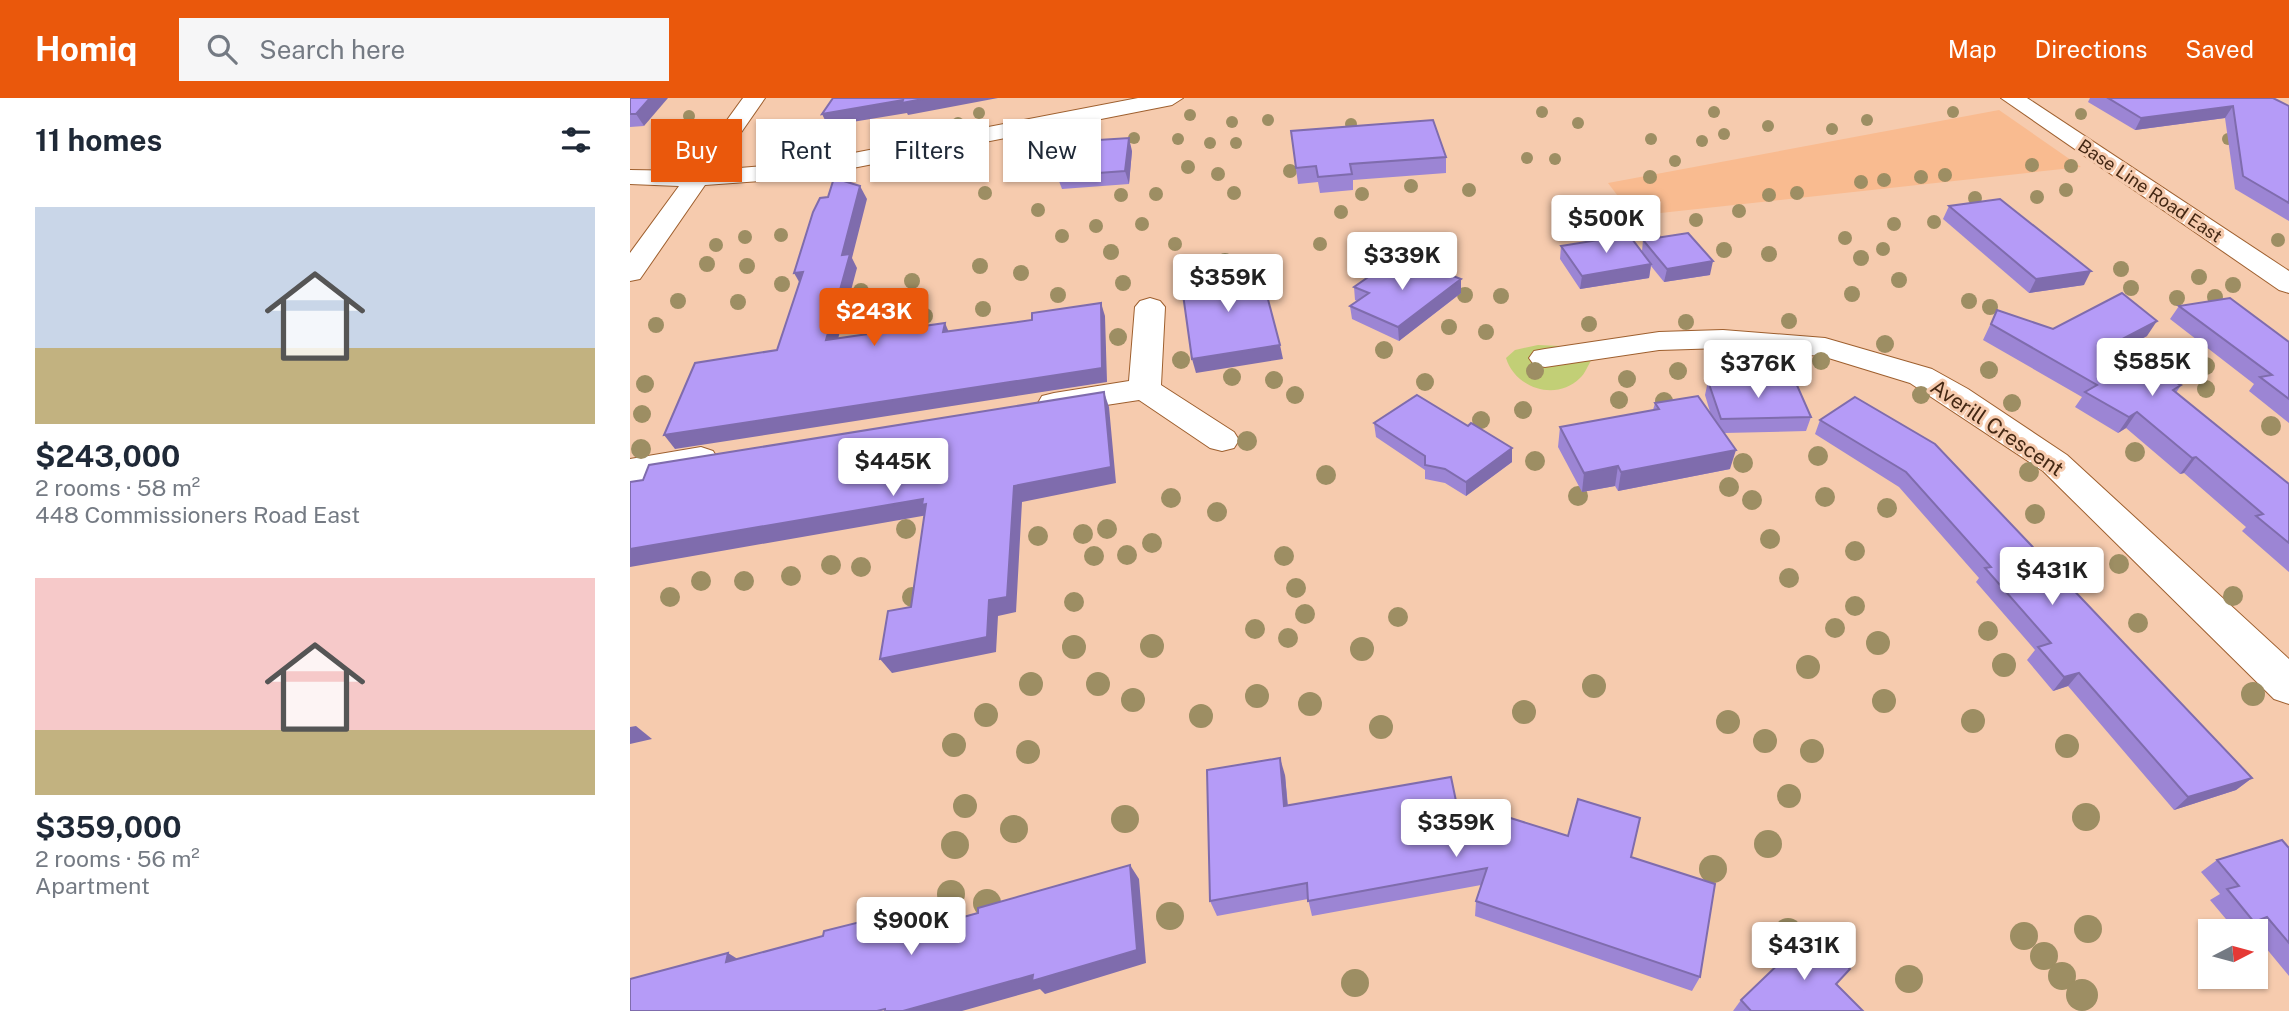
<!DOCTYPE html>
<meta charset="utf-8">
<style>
body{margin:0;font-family:"Public Sans",sans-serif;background:#f6f6f7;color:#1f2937;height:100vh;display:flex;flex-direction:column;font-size:26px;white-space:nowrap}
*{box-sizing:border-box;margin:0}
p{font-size:23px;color:#747a83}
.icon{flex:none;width:38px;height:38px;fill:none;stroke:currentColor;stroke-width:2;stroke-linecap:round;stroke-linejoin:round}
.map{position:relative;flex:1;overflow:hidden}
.details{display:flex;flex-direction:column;background:#fff;width:630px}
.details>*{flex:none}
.banner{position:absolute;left:21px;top:21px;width:665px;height:63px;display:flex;gap:14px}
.needle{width:46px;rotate:84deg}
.tools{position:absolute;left:1568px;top:821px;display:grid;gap:14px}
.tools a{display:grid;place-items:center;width:70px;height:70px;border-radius:0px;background:#fff;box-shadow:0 2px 5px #0004;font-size:35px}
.price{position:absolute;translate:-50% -60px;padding:0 16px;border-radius:7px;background:#fff;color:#222;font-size:23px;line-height:46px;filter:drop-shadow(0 2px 4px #0008)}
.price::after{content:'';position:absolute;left:50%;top:42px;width:21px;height:16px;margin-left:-10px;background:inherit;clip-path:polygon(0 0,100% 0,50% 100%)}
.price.active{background:#ea580c;color:#fff}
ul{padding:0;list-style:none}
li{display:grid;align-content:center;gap:14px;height:371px;padding:0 35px}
li span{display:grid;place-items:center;height:217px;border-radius:0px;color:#555}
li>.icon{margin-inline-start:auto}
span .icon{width:126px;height:126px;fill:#fffc;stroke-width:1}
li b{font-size:30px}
h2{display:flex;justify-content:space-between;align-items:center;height:84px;padding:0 35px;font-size:30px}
.tag{padding:0 24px;border-radius:0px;background:#fff;box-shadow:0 2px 5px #0004;font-size:24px;line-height:63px}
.tag.active{background:#ea580c;color:#fff}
header{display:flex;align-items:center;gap:42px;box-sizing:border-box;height:98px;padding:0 35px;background:#ea580c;color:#fff}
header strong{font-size:33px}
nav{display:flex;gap:38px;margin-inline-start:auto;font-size:24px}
.search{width:490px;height:63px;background:#f6f6f7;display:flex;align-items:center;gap:18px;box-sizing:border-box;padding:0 24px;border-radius:0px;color:#747a83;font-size:26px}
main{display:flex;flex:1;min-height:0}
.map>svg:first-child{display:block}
.built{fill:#f9bb90}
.green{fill:#c2cf76}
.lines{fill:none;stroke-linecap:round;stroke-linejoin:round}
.street-casing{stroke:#9e5f2e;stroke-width:2}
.secondary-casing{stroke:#9e5f2e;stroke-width:2}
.street{fill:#fff;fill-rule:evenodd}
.secondary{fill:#fff;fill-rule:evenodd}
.tree{fill:#9d8e63}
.wall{fill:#9c85d4}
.shaded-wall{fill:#7f6cad}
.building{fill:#b59bf7;stroke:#7f6cad;stroke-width:2}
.labels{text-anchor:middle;stroke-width:6;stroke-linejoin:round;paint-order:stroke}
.far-street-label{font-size:18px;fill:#442814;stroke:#f6cbae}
.street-label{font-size:21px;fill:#442814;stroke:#f6cbae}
</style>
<header>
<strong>Homiq</strong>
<div class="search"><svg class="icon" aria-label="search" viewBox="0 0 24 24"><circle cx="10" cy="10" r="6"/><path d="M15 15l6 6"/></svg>Search here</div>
<nav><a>Map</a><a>Directions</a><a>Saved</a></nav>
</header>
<main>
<section class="details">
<h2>11 homes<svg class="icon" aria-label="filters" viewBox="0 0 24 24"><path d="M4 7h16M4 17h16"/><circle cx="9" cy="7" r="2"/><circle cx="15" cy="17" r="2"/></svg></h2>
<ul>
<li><span style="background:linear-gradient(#c9d6e8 65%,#c2b280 0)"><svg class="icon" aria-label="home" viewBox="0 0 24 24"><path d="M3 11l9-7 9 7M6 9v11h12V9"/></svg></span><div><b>$243,000</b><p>2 rooms · 58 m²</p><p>448 Commissioners Road East</p></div></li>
<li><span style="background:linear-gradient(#f6c9c9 70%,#c2b280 0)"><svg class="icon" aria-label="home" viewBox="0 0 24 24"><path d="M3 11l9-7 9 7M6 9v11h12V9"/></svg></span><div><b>$359,000</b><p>2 rooms · 56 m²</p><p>Apartment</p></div></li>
</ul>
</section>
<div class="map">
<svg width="1659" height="913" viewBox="0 0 1659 913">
<rect width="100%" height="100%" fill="#f6cbae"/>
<polygon class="built" points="1369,12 1451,69 1003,118 978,85"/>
<path class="green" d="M908,247L930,248L962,261C958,267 955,276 950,280C926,304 885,290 876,260L885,252Z"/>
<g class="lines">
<defs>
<g id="street">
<polygon points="520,200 530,203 535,209 531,287 604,334 609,342 604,350 592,353 580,350 509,302 424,315 412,312 408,305 412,298 424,295 499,283 505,209 510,203"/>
<polygon points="1093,232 1195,240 1302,271 1338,291 1437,357 1659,561 1659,606 1644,601 1413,373 1280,285 1192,258 1093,250 1029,252 915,269 904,267 899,260 904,253 915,251 1029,234"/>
<polygon points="71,349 83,353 88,361 83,369 0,385 0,361"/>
</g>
<g id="secondary">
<polygon points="113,0 135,0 85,72 172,65 508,0 553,0 542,7 172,80 75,87 10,181 0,183 0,155 49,88 0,86 0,72 60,73"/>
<polygon points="1371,0 1397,0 1659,173 1659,195 1649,192"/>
</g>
</defs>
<use href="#street" class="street-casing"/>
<use href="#secondary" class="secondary-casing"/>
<use href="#street" class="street"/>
<use href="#secondary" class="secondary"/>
</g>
<g class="tree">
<circle cx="912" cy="14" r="6"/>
<circle cx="1084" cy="14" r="6"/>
<circle cx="1323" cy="14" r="6"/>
<circle cx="349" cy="15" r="6"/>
<circle cx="1451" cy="16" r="6"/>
<circle cx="560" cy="17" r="6"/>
<circle cx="59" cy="18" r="6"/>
<circle cx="638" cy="22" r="6"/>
<circle cx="1237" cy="22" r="6"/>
<circle cx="602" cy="24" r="6"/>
<circle cx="328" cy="25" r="6"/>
<circle cx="948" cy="25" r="6"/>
<circle cx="721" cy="26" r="6"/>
<circle cx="248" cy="27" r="6"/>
<circle cx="280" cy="27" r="6"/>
<circle cx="29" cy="28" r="6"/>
<circle cx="1138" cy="28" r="6"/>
<circle cx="186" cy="31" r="6"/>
<circle cx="1202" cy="31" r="6"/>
<circle cx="459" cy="36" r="6"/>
<circle cx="1094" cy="36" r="6"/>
<circle cx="504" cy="40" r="6"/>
<circle cx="548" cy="41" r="6"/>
<circle cx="1021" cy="41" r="6"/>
<circle cx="1598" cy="41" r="6"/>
<circle cx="1072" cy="43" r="6"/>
<circle cx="580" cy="45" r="6"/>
<circle cx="606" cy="45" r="6"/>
<circle cx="380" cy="58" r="6"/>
<circle cx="897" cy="60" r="6"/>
<circle cx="925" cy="61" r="6"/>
<circle cx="1045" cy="63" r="6"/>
<circle cx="326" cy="65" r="7"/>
<circle cx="276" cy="66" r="7"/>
<circle cx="1402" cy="67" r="7"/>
<circle cx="1441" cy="68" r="7"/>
<circle cx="558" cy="69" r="7"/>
<circle cx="660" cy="73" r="7"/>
<circle cx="588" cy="76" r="7"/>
<circle cx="1315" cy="77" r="7"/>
<circle cx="1020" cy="79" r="7"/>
<circle cx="1291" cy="79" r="7"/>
<circle cx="1254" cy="82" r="7"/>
<circle cx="1231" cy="84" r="7"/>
<circle cx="781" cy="88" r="7"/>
<circle cx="839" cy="92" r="7"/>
<circle cx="1436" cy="92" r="7"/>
<circle cx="355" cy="95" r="7"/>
<circle cx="604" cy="95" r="7"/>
<circle cx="1167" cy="95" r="7"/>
<circle cx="526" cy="96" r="7"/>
<circle cx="732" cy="96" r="7"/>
<circle cx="491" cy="97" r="7"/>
<circle cx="1139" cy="97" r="7"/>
<circle cx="1407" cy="99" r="7"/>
<circle cx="1345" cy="100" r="7"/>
<circle cx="408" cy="112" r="7"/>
<circle cx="1109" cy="113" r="7"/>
<circle cx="711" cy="114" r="7"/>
<circle cx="1066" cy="122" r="7"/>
<circle cx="1304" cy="124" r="7"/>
<circle cx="512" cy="126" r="7"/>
<circle cx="1264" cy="126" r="7"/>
<circle cx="466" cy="128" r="7"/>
<circle cx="151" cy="137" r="7"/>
<circle cx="432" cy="138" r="7"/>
<circle cx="115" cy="139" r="7"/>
<circle cx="1215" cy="140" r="7"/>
<circle cx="1648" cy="142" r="7"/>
<circle cx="545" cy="146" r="7"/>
<circle cx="690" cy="146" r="7"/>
<circle cx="86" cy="147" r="7"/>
<circle cx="1253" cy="151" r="7"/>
<circle cx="1094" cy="152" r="8"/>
<circle cx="481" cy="154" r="8"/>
<circle cx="1139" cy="156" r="8"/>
<circle cx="1231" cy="160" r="8"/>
<circle cx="595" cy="163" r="8"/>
<circle cx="77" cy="166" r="8"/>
<circle cx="117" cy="168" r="8"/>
<circle cx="350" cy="168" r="8"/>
<circle cx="1491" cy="171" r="8"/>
<circle cx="391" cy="175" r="8"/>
<circle cx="1569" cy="179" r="8"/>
<circle cx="1269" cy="182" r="8"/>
<circle cx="282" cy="183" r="8"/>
<circle cx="493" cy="185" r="8"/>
<circle cx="152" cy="186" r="8"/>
<circle cx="1603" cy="187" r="8"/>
<circle cx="1501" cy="190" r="8"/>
<circle cx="231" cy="193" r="8"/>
<circle cx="1222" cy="196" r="8"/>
<circle cx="428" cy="197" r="8"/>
<circle cx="835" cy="197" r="8"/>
<circle cx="871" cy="198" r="8"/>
<circle cx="1585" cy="199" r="8"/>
<circle cx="1547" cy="200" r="8"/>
<circle cx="48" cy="203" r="8"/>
<circle cx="1339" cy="203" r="8"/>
<circle cx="108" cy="204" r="8"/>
<circle cx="1360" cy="209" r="8"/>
<circle cx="353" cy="211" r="8"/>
<circle cx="295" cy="218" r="8"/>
<circle cx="1159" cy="223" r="8"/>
<circle cx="1056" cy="224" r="8"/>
<circle cx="959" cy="226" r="8"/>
<circle cx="26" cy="227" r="8"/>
<circle cx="819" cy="229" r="8"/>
<circle cx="856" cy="234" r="8"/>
<circle cx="488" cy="239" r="9"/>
<circle cx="1255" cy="246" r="9"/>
<circle cx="754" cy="252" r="9"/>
<circle cx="1113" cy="255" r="9"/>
<circle cx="551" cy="262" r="9"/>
<circle cx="1191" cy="263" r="9"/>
<circle cx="1163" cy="266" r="9"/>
<circle cx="1576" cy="268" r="9"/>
<circle cx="1359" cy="272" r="9"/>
<circle cx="905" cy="273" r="9"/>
<circle cx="1048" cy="273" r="9"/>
<circle cx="602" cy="279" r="9"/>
<circle cx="997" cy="281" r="9"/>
<circle cx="644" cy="282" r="9"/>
<circle cx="795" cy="284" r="9"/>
<circle cx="15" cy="286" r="9"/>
<circle cx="1576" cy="291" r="9"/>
<circle cx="665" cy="297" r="9"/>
<circle cx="1291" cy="297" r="9"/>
<circle cx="989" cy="302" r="9"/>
<circle cx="1034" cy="303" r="9"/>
<circle cx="1382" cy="305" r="9"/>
<circle cx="893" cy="312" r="9"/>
<circle cx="12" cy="316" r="9"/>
<circle cx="851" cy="322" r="9"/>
<circle cx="1641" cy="328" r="10"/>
<circle cx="617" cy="343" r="10"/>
<circle cx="11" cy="351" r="10"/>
<circle cx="1505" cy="354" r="10"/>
<circle cx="1188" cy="358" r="10"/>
<circle cx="905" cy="363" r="10"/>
<circle cx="1113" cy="365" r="10"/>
<circle cx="1399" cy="374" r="10"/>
<circle cx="696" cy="377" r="10"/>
<circle cx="1099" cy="389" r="10"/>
<circle cx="948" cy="398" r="10"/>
<circle cx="1195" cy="399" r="10"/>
<circle cx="541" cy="400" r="10"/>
<circle cx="1122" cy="402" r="10"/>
<circle cx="1257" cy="410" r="10"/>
<circle cx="587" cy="414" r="10"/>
<circle cx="1405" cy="416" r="10"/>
<circle cx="276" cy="431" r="10"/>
<circle cx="477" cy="431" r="10"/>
<circle cx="453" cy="436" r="10"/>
<circle cx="408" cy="438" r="10"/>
<circle cx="1140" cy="441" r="10"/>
<circle cx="522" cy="445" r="10"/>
<circle cx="1225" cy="453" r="10"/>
<circle cx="497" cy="457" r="10"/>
<circle cx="464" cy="458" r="10"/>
<circle cx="654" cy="458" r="10"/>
<circle cx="1489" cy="466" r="10"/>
<circle cx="201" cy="467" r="10"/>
<circle cx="231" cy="469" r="10"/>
<circle cx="1431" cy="471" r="10"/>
<circle cx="161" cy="478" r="10"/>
<circle cx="1159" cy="480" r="10"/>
<circle cx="71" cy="483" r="10"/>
<circle cx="114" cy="483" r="10"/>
<circle cx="1450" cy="483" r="10"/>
<circle cx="666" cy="490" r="10"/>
<circle cx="1603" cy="498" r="10"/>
<circle cx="40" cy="499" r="10"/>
<circle cx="282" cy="499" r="10"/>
<circle cx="444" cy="504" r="10"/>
<circle cx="1225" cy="508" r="10"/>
<circle cx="675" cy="516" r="10"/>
<circle cx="768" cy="519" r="10"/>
<circle cx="1508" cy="525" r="10"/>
<circle cx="1205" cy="530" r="10"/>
<circle cx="625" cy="531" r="10"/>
<circle cx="1358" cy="533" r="10"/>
<circle cx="658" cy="540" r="10"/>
<circle cx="1248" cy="545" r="12"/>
<circle cx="522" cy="548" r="12"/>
<circle cx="444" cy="549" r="12"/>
<circle cx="732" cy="551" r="12"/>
<circle cx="1374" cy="567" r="12"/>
<circle cx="1178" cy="569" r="12"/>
<circle cx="401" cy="586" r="12"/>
<circle cx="468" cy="586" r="12"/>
<circle cx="964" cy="588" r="12"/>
<circle cx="1623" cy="596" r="12"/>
<circle cx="627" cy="598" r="12"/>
<circle cx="503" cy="602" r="12"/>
<circle cx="1254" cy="603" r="12"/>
<circle cx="680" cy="606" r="12"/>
<circle cx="894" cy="614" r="12"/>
<circle cx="356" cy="617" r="12"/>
<circle cx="571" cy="618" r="12"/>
<circle cx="1343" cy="623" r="12"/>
<circle cx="1098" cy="624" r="12"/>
<circle cx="751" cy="629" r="12"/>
<circle cx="1135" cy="643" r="12"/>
<circle cx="324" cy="647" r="12"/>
<circle cx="1437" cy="648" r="12"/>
<circle cx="1182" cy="653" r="12"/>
<circle cx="398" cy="654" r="12"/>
<circle cx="1159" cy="698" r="12"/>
<circle cx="335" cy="708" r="12"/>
<circle cx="1456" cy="719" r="14"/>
<circle cx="495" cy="721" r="14"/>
<circle cx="384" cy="731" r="14"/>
<circle cx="1138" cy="746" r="14"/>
<circle cx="325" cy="747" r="14"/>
<circle cx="1083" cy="771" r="14"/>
<circle cx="321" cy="796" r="14"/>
<circle cx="357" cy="805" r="14"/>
<circle cx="540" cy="818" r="14"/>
<circle cx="1458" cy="831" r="14"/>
<circle cx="1158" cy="834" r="14"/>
<circle cx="1394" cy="838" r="14"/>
<circle cx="1414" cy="858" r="14"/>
<circle cx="1432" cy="878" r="14"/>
<circle cx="1279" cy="881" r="14"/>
<circle cx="725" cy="885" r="14"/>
<circle cx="1452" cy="897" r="16"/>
</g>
<g class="wall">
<polygon points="0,0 14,28 0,29"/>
<polygon points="1460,0 1643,0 1659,8 1659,123 1605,91 1595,20 1505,32 1458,4"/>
<polygon points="661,33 816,59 816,75 723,82 723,92 690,95 688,84 668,86"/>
<polygon points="502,53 499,86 432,91 427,78"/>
<polygon points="1319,108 1454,187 1399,195 1313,121"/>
<polygon points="1013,142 1080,177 1034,184 1021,168 1019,180 950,191 930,161 931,148 1012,153"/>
<polygon points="770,172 831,181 831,195 769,243 722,221 720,208 727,203 725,202 724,189"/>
<polygon points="1549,208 1659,244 1659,325 1619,293 1624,286 1540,221"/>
<polygon points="1367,212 1423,231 1517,238 1487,254 1551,287 1546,295 1659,386 1659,474 1612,433 1616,429 1554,375 1550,376 1496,330 1488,335 1445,309 1452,299 1353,242"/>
<polygon points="1078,283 1127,286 1181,319 1176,333 1094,335 1100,371 988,393 985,388 952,394 928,349 930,329 1023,312 1025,305 1081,317 1075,297"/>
<polygon points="1225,299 1622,680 1606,692 1544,712 1438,588 1423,593 1397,562 1405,552 1346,484 1349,480 1269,389 1185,336 1190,322"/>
<polygon points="744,325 838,328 882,350 882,364 836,398 815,385 795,381 795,372 746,339"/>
<polygon points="655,677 658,708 826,703 1001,759 1070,879 1062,893 845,818 846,803 851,787 682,818 678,801 587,818 580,803"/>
<polygon points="1659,750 1659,878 1626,838 1626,833 1622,833 1619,830 1610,833 1606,833 1580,802 1590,796 1571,774 1587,762"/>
<polygon points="1207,886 1233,913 1103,913 1111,902"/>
</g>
<g class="shaded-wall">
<polygon points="20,0 38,0 14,28 6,16"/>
<polygon points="298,0 368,0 278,17 277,15 198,28 192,16 273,2"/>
<polygon points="1603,8 1595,20 1505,32 1511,20"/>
<polygon points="499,40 502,53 499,86 495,73"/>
<polygon points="230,88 237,101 222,160 227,170 204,256 196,242 212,157"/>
<polygon points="1083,163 1080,177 1034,184 1037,171"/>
<polygon points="1021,166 1019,180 950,191 952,178"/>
<polygon points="1461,173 1454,187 1399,195 1406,181"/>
<polygon points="173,174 172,189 164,175"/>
<polygon points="831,181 831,195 769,243 768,229"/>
<polygon points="471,205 475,218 477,284 45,351 34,337"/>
<polygon points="1527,223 1517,238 1467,264 1477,249"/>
<polygon points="315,225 321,239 313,234"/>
<polygon points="650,247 653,261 566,275 562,261"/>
<polygon points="474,294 479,309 486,385 392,404 386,514 368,518 366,554 262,575 250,561 359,502 384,388"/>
<polygon points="1507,314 1496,330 1488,335 1499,319"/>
<polygon points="882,350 882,364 836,398 836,384"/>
<polygon points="1106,352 1100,371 988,393 991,374"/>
<polygon points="1566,359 1554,375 1550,376 1562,360"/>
<polygon points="988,368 985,388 952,394 954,375"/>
<polygon points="293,401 305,422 298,417 0,469 0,451"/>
<polygon points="1449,575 1438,588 1423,593 1434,579"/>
<polygon points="6,628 22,641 0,646 0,629"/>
<polygon points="650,660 655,677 659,725 654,708"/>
<polygon points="1622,680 1606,692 1544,712 1558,699"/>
<polygon points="500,767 509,781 516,865 415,896 410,891 332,913 273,913"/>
<polygon points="269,819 285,833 268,837"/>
<polygon points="1637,819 1619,830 1609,833 1624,824"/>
<polygon points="98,855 119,868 96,864"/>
</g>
<g class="building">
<polygon points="0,0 20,0 6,16 0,16"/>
<polygon points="203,0 298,0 272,5 273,2 192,16"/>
<polygon points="1478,0 1643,0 1659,8 1659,105 1613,78 1603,8 1511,20"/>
<polygon points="803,22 816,59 720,66 722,76 688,79 686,68 666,70 661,33"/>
<polygon points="499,40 495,73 427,78 437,44"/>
<polygon points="204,80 230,88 212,157 220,156 196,242 315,225 313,234 402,222 402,215 471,205 472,270 34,337 65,265 147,252 173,174 164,175 183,114 190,100 198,99"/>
<polygon points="1370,101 1461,173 1406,181 1319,108"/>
<polygon points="1058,135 1083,163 1037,171 1013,142"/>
<polygon points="999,137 1021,166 952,178 931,148"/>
<polygon points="784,163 831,181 768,229 720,208 739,195 724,189 757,166 770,172"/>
<polygon points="630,171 650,247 562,261 551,182"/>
<polygon points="1492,195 1527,223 1477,249 1551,287 1543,292 1659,386 1659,445 1626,418 1633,416 1566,359 1562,360 1507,314 1499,319 1455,294 1467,287 1361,226 1367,212 1423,231"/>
<polygon points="1600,200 1659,244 1659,301 1630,279 1642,277 1549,208"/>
<polygon points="1125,282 1127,286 1166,285 1181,319 1091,321 1078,283"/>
<polygon points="474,294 481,369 384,388 377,499 359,502 357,539 250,561 258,513 281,509 296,406 292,407 293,401 0,451 0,384 13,382 19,367"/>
<polygon points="787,297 838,328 841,325 882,350 836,384 815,371 795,367 795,358 744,325"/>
<polygon points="1068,298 1106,352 991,374 988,368 954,375 930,329 1029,311 1025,305"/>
<polygon points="1225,299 1305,346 1622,680 1558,699 1449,575 1434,579 1408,549 1421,545 1355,470 1361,469 1276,374 1190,322"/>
<polygon points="650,660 654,708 821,679 826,703 938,738 948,701 1010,720 1001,759 1085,786 1070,879 846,803 857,770 678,803 677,785 580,803 577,672"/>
<polygon points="1652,742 1659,750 1659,845 1637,819 1624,824 1597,791 1609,788 1587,762"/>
<polygon points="500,767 507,852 402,883 403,877 273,913 255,913 255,911 247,913 0,913 0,881 98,855 96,864 193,838 194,833 246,820 245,825 269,819 268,837 348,815 348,810"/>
<polygon points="1183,833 1220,871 1206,886 1233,913 1121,913 1111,902"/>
</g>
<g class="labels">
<g class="far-street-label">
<text transform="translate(1520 93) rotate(34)" y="6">Base Line Road East</text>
</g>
<g class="street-label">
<text transform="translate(1367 330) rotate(34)" y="7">Averill Crescent</text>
</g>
</g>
</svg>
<div class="tools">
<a><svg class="needle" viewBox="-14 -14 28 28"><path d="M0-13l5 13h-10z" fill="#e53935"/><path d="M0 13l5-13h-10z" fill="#747a83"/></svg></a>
</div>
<b class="price" style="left:976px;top:157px">$500K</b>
<b class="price" style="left:772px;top:194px">$339K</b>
<b class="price" style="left:598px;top:216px">$359K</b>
<b class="price active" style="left:244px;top:250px">$243K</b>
<b class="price" style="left:1522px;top:300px">$585K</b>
<b class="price" style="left:1128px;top:302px">$376K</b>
<b class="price" style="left:263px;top:400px">$445K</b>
<b class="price" style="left:1422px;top:509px">$431K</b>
<b class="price" style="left:826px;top:761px">$359K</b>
<b class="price" style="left:281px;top:859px">$900K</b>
<b class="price" style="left:1174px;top:884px">$431K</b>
<div class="banner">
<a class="tag active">Buy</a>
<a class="tag">Rent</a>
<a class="tag">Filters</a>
<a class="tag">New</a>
</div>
</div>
</main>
